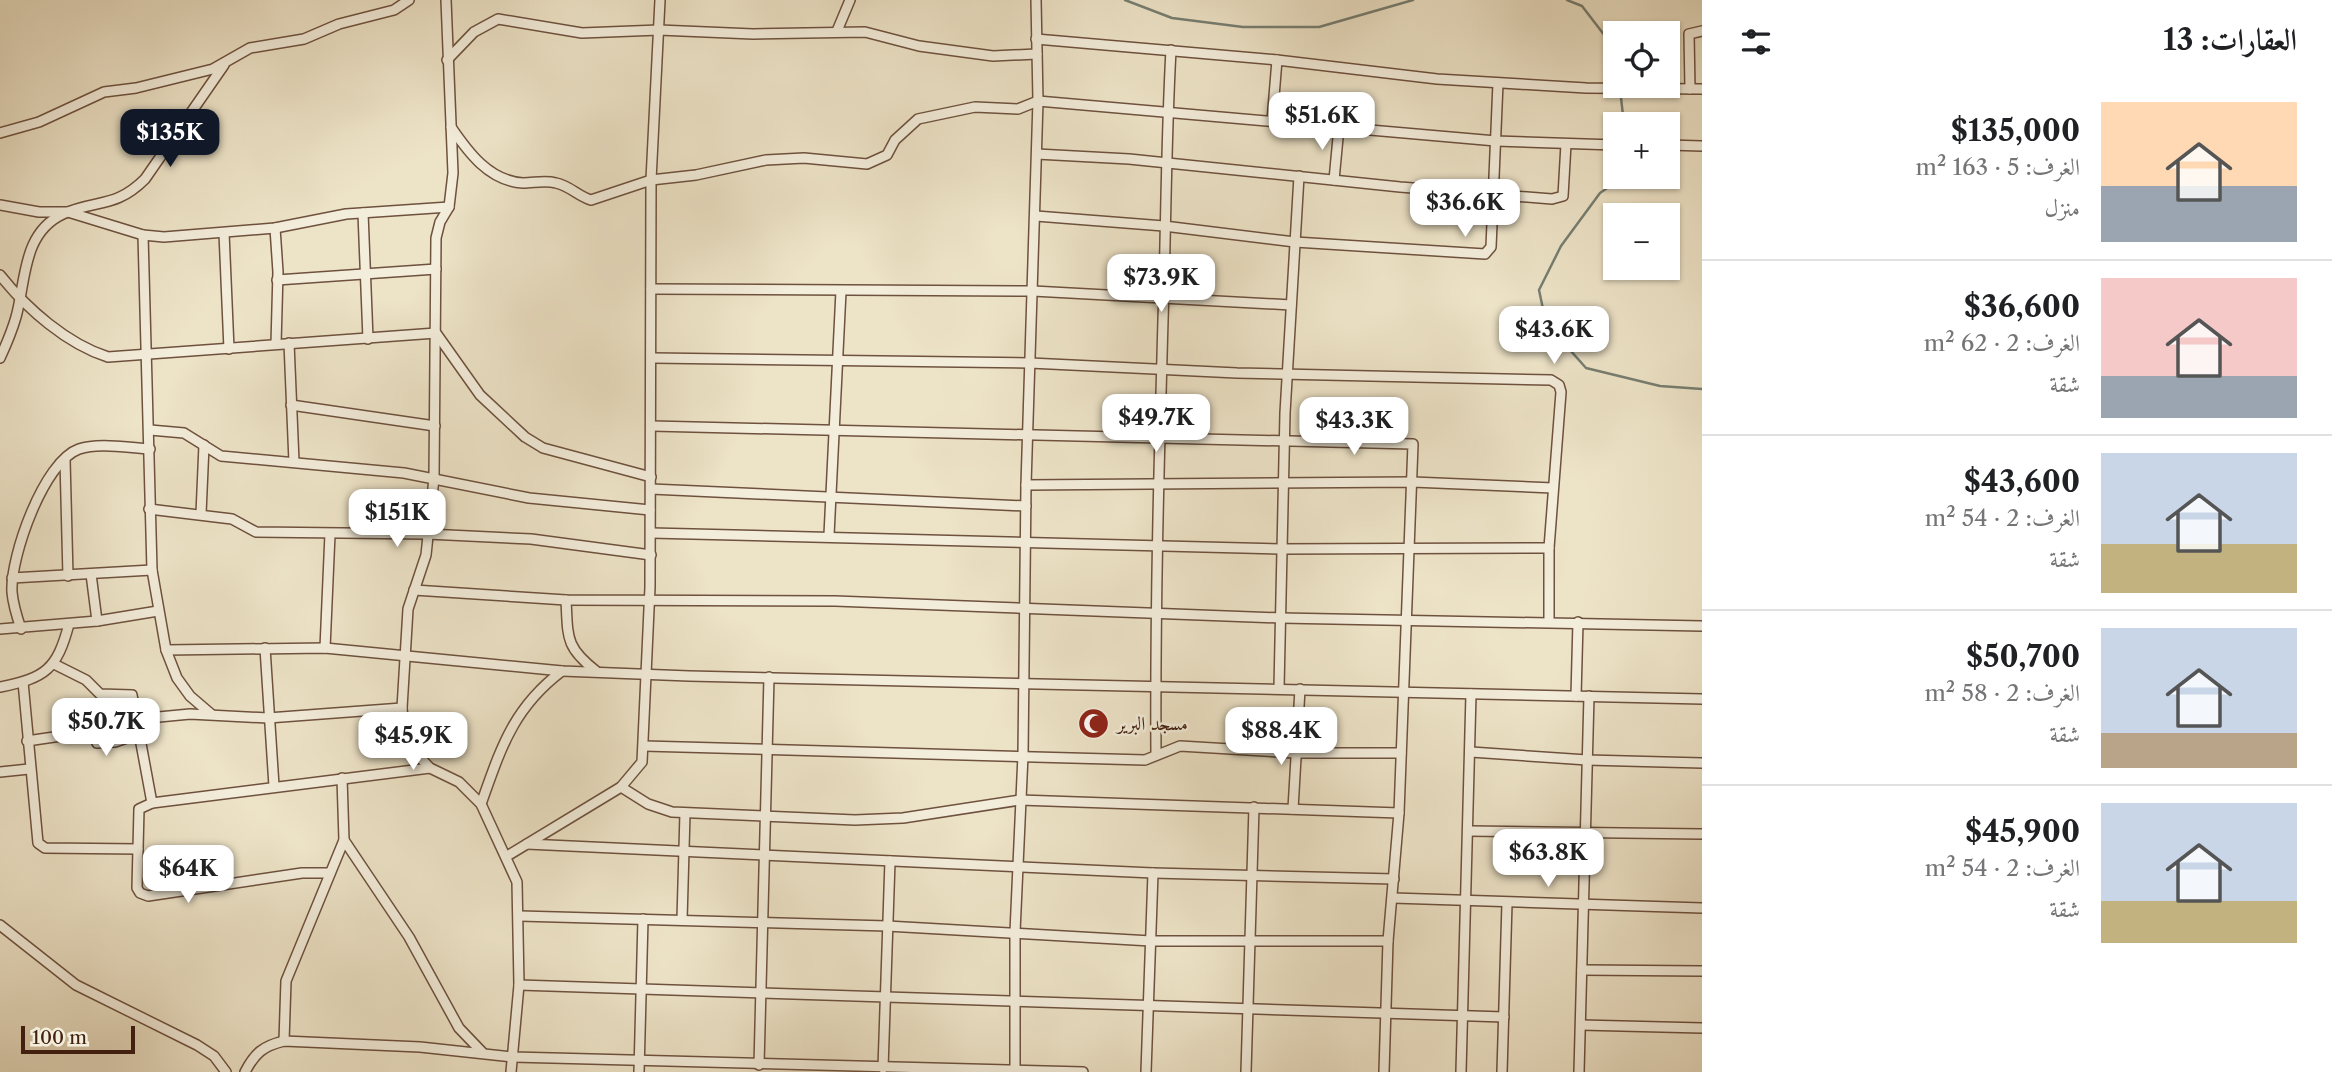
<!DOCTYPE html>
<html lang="ar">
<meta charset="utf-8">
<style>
body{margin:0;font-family:"Libre Caslon Text",Amiri,serif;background:#f2f2f2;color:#202124;direction:rtl;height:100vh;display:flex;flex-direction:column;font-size:26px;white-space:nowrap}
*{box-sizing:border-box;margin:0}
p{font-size:23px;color:#757577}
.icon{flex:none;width:38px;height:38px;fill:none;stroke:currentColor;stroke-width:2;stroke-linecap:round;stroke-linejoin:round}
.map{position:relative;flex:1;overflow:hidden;direction:ltr}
.drawer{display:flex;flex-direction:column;background:#fff;width:630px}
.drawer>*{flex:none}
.buttons{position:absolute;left:1603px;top:21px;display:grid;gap:14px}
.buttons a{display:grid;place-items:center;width:77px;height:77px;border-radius:0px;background:#fff;box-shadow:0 2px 5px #0004;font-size:35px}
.scale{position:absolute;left:21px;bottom:18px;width:114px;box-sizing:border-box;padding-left:7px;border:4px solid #432010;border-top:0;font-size:19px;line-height:24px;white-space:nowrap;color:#432010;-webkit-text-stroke:5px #f3eddb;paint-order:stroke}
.price{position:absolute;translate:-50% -60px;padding:0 16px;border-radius:14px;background:#fff;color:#222;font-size:23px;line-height:46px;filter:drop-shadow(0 2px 4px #0008)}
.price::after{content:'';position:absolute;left:50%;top:42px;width:21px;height:16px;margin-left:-10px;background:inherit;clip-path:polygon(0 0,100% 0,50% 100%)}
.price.current{background:#111827;color:#fff}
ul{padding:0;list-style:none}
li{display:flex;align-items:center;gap:21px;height:175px;padding:0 35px}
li+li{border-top:2px solid #e0e0e0}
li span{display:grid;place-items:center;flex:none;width:196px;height:140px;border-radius:0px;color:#555}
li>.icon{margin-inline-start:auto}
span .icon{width:84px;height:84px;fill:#fffc;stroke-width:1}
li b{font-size:30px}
h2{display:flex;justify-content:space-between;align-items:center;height:84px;padding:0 35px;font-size:30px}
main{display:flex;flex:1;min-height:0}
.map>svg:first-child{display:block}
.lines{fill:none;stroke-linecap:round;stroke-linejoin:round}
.stream{stroke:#777f72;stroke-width:2.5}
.minor-casing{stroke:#6e513e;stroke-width:12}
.minor{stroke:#f3eddb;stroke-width:9}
.labels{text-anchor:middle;stroke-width:5;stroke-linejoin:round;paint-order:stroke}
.poi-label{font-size:19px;fill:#432010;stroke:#f3eddb;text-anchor:start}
</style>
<main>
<section class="drawer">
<h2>العقارات: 13<svg class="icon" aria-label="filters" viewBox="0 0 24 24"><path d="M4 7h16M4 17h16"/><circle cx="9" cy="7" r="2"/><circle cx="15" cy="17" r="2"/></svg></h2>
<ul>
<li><span style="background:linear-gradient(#ffd9b3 60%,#9aa5b1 0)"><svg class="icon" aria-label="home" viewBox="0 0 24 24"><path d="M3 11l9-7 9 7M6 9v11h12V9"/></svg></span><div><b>$135,000</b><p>الغرف: 5 · 163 m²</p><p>منزل</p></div></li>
<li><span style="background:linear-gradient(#f6c9c9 70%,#9aa5b1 0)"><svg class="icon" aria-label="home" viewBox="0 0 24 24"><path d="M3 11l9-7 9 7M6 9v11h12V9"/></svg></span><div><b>$36,600</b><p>الغرف: 2 · 62 m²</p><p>شقة</p></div></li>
<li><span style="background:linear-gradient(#c9d6e8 65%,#c2b280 0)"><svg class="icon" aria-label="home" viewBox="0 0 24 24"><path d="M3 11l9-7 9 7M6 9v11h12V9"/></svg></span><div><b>$43,600</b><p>الغرف: 2 · 54 m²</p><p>شقة</p></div></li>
<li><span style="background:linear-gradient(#c9d6e8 75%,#b9a48a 0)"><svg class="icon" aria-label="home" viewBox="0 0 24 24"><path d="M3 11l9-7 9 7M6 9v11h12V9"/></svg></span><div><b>$50,700</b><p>الغرف: 2 · 58 m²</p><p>شقة</p></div></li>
<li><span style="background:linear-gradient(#c9d6e8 70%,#c2b280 0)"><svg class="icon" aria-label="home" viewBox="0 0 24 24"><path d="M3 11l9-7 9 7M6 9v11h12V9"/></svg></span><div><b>$45,900</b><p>الغرف: 2 · 54 m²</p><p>شقة</p></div></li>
</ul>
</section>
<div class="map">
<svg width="1702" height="1072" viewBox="0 0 1702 1072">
<rect width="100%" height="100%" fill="#ede3c7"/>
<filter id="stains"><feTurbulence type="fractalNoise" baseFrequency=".00286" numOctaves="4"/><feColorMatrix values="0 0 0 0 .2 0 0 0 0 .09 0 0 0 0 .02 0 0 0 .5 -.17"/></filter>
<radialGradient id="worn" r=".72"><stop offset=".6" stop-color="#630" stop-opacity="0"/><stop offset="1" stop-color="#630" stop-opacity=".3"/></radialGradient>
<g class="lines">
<g class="stream">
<polyline points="1125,0 1172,18 1243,27 1319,27 1413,0"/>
<polyline points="1567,0 1582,6 1615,49 1615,55"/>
<polyline points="1620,89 1624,124"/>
<polyline points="1623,177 1600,193 1561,246 1539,290 1546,323 1586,368 1660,386 1702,389"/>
</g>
<defs>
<g id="minor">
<polyline points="446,0 453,173 449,207 440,222 436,238 434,478 426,555 408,609 402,708 404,730 413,750 430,768 459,782 481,804 517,882 519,985 511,1072"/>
<polyline points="837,31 850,0"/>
<polyline points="1036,39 1277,60 1437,79 1586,88 1702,89"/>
<polyline points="447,60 474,32 498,19 582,33 659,30 753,34 865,32 919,46 993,56 1037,54"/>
<polyline points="1690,89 1689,34 1702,31"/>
<polyline points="1272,121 1277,60"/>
<path d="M451,127C468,152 489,181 523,183C534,183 545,180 556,183C570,186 578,196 591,200L651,180L696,175L766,160L804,158L867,164L887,155L895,140L918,119L975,107L1018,109L1038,101L1496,141L1615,145"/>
<polyline points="0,133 39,122 104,92 136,88 213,69 250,48 304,39 339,24 394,10 409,0"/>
<polyline points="1668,145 1702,146"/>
<polyline points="1037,154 1129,159 1400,187 1552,199 1563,196 1566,144"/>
<polyline points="1334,180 1339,127"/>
<polyline points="0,205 39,212 68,212 143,235 164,237 275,228 346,214 449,207"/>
<polyline points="363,213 368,339"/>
<polyline points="1036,216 1164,226 1295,242 1485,254 1491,247 1498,83"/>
<polyline points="275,228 278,272 276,344"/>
<polyline points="224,233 229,349"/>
<polyline points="143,235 152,570 166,650 177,678 190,696 211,714"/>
<path d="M0,275C27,309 67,344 108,357L436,333L480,395L525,437L543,448L651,477"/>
<polyline points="277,280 436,269"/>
<polyline points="651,289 1033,291 1291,305"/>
<polyline points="289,343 294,462"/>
<path d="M0,358C6,345 12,331 16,317C26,281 22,233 63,214C96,199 115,209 145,179L224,65"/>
<polyline points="653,358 1030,363 1237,373 1551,380 1559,385 1561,392 1549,548 1549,622"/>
<polyline points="291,405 435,426"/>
<polyline points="652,426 1413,444 1399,813 1388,941 1384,1072"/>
<polyline points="150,430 184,433 221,456 404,473 529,498 650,510"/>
<polyline points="65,460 68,576"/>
<polyline points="1026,485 1413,482 1553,488"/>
<polyline points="651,489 1026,506"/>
<polyline points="149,509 232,519 256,532 428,534 531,539 651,555"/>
<polyline points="201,514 204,445"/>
<polyline points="651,533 1281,549 1549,548"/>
<polyline points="829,535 841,291"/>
<polyline points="91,574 97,621"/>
<polyline points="12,578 152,570"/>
<polyline points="414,590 566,600 835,601 1281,618 1702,626"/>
<path d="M566,600C568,637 565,647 596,671"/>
<polyline points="0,629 97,621 158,611"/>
<path d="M21,629C17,617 13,605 12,592C10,557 44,461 79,449C99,442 129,448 150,449"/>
<polyline points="265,648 274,786"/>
<polyline points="325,648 330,534"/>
<polyline points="166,650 325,648 562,671 689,676 1702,699"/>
<polyline points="54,664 86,680 100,694 132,695 152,803"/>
<polyline points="23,682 38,843 45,848 138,849"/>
<path d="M0,687C46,678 57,669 69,624"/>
<polyline points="1279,688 1285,413 1299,176"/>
<polyline points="1576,696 1578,622"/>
<polyline points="138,719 190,714 268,718 402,708"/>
<polyline points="27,741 88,732 93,734 97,743 115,742 138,734"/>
<polyline points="644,746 1145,760 1180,746 1295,753 1401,753"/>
<polyline points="1471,752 1587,760 1702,763"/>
<path d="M1156,755C1155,610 1159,465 1163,320C1166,230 1166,140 1171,50"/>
<polyline points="0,772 29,769"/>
<polyline points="621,787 648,804 672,812 855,820 903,818 1020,800 1399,813"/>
<path d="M481,804C501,748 513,708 562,671"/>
<polyline points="1293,809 1300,689"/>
<polyline points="1469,831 1702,834"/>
<polyline points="344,840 409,937 459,1028 482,1052"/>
<polyline points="527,844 1153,873 1394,879"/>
<polyline points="507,856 621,787 642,762 650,587 651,180 660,0"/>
<polyline points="330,873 302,873 148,896 140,893 137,888 139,809 152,803 430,768"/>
<polyline points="1393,898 1702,908"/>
<polyline points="520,916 887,926 1151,941 1388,941"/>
<polyline points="682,920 685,813"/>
<polyline points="0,925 76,985 197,1045 214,1056 226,1072"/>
<polyline points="1582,970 1702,971"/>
<polyline points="519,985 1504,1017"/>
<polyline points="1581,1025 1702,1028"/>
<polyline points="284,1041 286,981 344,840 342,778"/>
<polyline points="759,1065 769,677"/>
<polyline points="883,1068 890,861"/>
<path d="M245,1072C255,1053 263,1046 284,1041L420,1047L513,1057L1083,1072"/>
<polyline points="639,1072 643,919"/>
<polyline points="1015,1072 1015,932 1023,755 1026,485 1038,101 1036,0"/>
<polyline points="1146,1072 1153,873"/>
<polyline points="1246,1072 1254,807"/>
<polyline points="1461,1072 1471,694"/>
<polyline points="1502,1072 1507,903"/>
<polyline points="1579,1072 1589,696"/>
</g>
</defs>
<use href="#minor" class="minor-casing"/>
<use href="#minor" class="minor"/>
</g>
<defs>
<symbol id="mosque-disc" viewBox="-11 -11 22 22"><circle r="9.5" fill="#8f2418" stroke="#f3eddb"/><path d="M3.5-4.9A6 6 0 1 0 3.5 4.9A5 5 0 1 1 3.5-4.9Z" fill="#fff"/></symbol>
</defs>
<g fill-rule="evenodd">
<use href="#mosque-disc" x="1076" y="706" width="35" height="35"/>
</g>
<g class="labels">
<g class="poi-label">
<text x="1117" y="730">مسجد البرير</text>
</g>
</g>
<rect width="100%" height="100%" filter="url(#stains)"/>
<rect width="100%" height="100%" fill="url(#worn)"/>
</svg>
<div class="buttons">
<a><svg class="icon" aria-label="locate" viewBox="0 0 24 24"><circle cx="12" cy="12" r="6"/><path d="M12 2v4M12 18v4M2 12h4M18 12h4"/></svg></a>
<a>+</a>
<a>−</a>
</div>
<div class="scale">100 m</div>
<b class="price" style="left:1322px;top:152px">$51.6K</b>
<b class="price current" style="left:170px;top:169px">$135K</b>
<b class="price" style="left:1465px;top:239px">$36.6K</b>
<b class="price" style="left:1161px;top:314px">$73.9K</b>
<b class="price" style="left:1554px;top:366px">$43.6K</b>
<b class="price" style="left:1156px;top:454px">$49.7K</b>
<b class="price" style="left:1354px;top:457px">$43.3K</b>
<b class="price" style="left:397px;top:549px">$151K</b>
<b class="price" style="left:106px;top:758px">$50.7K</b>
<b class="price" style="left:1281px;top:767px">$88.4K</b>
<b class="price" style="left:413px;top:772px">$45.9K</b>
<b class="price" style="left:1548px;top:889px">$63.8K</b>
<b class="price" style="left:188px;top:905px">$64K</b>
</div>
</main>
